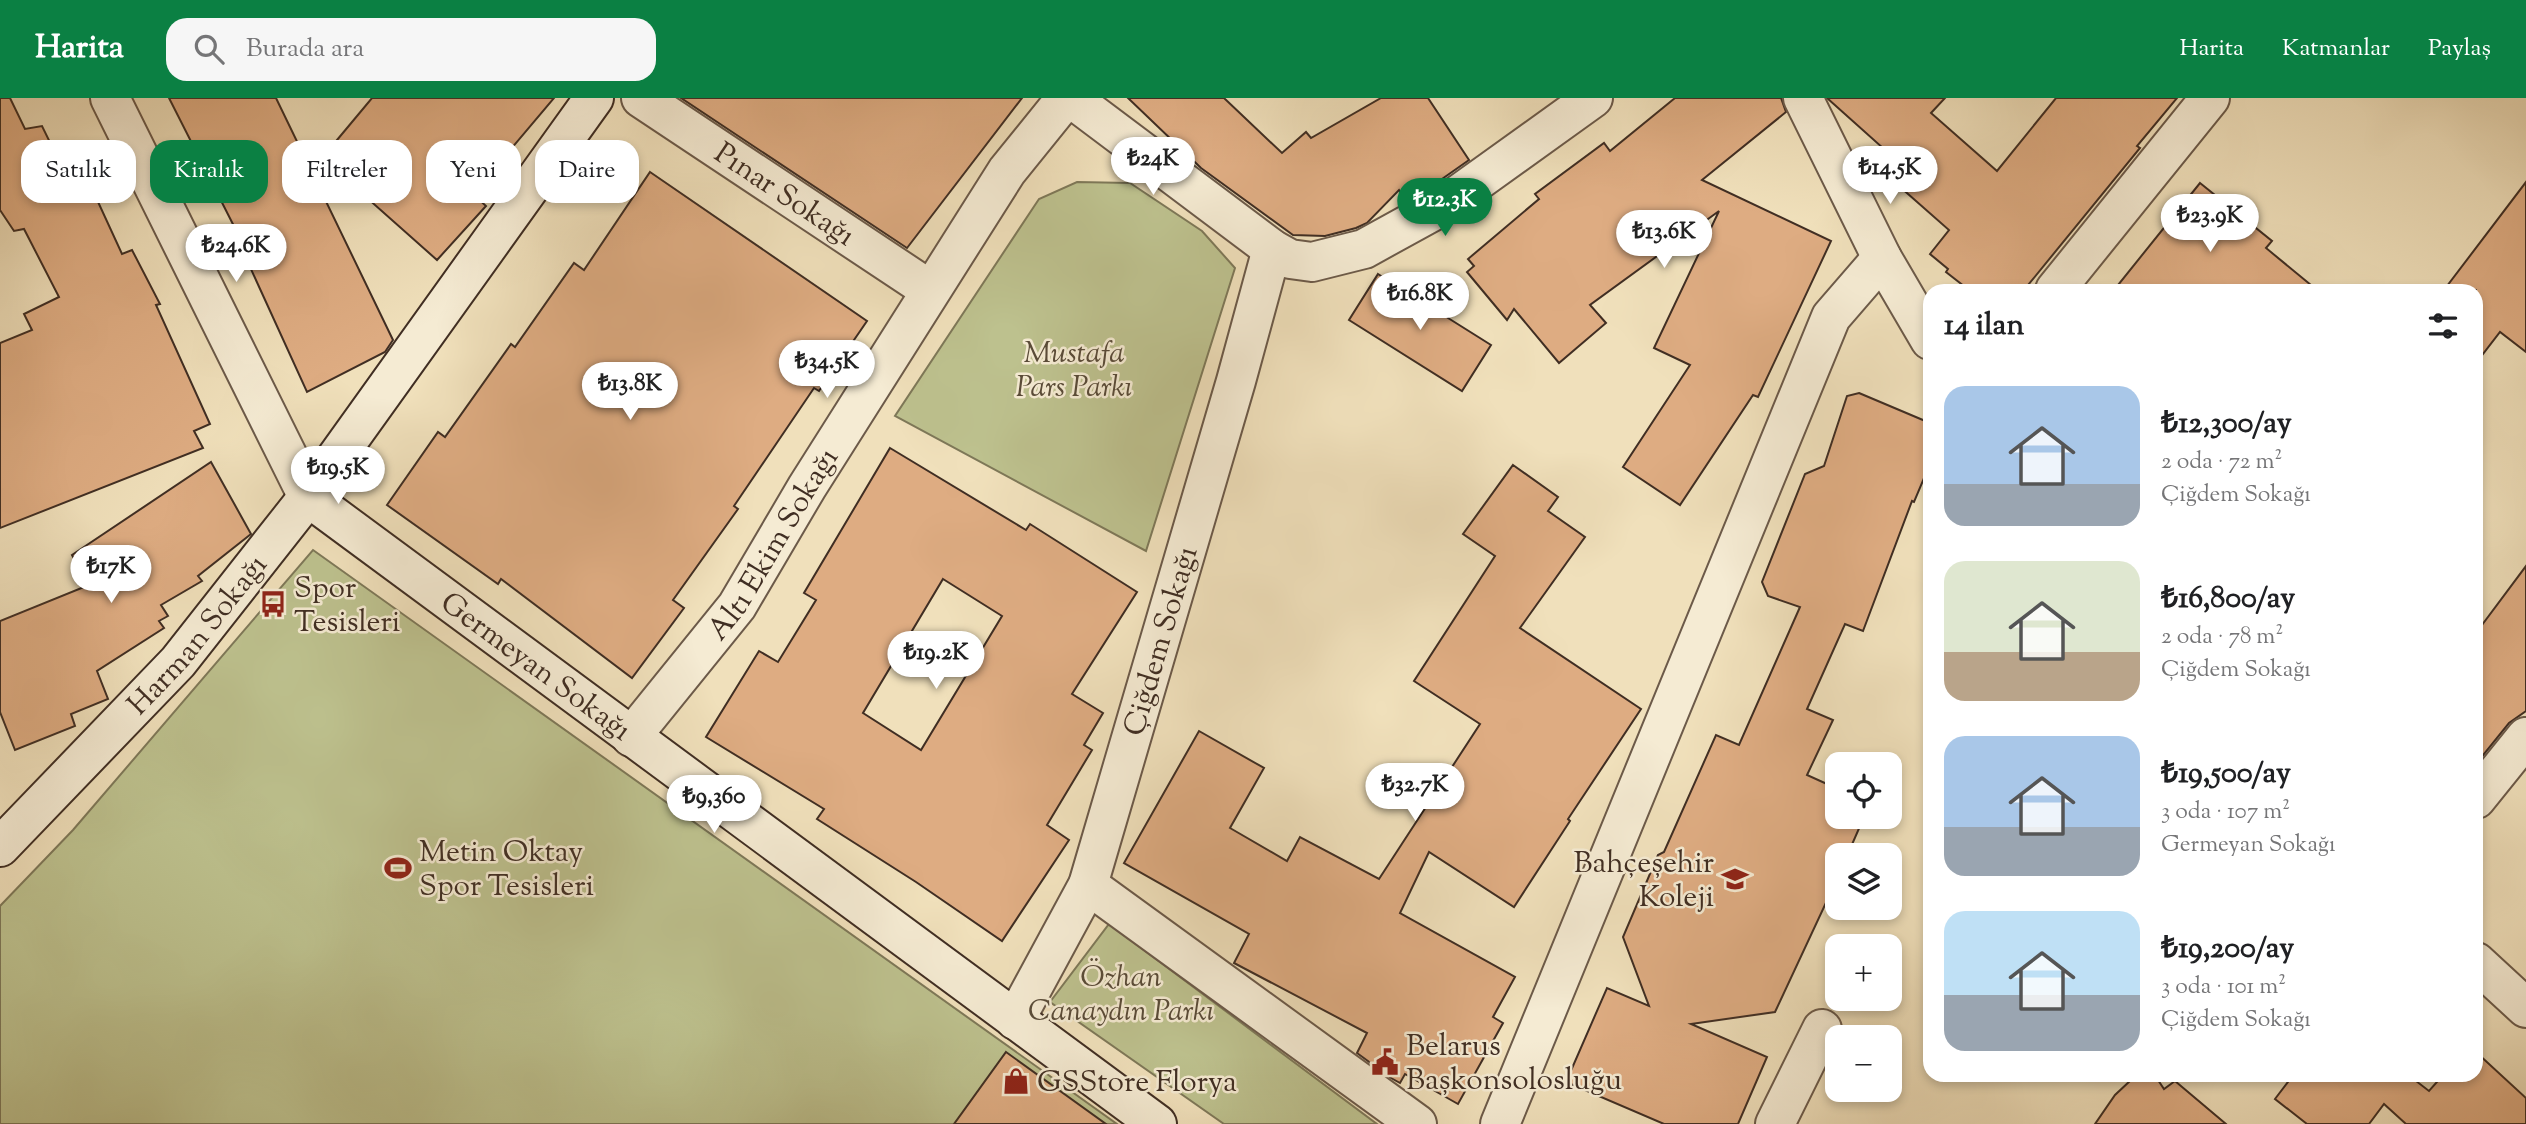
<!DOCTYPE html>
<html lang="tr">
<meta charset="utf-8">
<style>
body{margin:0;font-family:"Sorts Mill Goudy",serif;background:#f6f6f6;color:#202124;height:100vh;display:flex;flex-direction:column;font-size:26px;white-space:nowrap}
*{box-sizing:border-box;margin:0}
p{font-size:23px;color:#757577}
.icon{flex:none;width:38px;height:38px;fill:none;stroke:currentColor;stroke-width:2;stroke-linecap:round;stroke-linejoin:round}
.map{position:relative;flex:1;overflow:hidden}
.details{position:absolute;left:1923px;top:186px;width:560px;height:798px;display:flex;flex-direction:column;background:#fff;border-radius:21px;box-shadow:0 4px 10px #0003}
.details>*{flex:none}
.banner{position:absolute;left:21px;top:42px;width:665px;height:63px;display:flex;gap:14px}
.controls{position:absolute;left:1825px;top:654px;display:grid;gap:14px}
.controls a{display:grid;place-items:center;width:77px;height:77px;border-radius:14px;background:#fff;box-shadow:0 4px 10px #0003;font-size:35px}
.price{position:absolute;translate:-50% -60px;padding:0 16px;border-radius:24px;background:#fff;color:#222;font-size:23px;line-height:46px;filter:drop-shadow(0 2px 4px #0008)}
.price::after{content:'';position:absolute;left:50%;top:42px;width:21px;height:16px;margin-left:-10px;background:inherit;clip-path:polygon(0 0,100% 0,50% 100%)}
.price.on{background:#0b8043;color:#fff}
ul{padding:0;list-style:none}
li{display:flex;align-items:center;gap:21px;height:175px;padding:0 21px}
li span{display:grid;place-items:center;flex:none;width:196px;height:140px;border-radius:21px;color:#555}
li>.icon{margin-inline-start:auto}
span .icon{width:84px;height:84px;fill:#fffc;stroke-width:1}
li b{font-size:30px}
h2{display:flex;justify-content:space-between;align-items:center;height:84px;padding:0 21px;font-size:30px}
.chip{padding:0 24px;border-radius:21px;background:#fff;box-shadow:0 4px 10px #0003;font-size:24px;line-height:63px}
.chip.on{background:#0b8043;color:#fff}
header{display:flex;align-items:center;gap:42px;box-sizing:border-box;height:98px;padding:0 35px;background:#0b8043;color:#fff}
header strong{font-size:33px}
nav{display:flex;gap:38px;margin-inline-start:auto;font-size:24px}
.search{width:490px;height:63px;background:#f6f6f6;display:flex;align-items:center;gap:18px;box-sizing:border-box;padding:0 24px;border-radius:21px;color:#757577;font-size:26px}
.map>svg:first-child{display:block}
.green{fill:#bdc18e;stroke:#7e7858;stroke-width:2}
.building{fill:#deac82;stroke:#402e23;stroke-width:2;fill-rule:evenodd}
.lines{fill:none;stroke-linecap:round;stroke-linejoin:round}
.minor-casing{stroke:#6c5a49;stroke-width:42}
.secondary-casing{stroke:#402e23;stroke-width:42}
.minor{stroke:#f5ebd3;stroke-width:38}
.secondary{stroke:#f5ebd3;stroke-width:38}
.labels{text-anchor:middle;stroke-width:5;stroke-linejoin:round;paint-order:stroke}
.street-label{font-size:30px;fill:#402e23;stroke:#f5ebd3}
.park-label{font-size:30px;font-style:italic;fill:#594b38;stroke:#f5ebd3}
.poi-label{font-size:30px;fill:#402e23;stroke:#f5ebd3;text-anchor:start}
</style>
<header>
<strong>Harita</strong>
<div class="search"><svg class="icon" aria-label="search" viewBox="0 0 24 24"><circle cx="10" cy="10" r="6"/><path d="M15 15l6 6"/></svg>Burada ara</div>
<nav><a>Harita</a><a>Katmanlar</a><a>Paylaş</a></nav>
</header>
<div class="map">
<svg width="2526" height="1026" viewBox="0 0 2526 1026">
<rect width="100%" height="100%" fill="#f0e0bb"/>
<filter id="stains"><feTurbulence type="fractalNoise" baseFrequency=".00286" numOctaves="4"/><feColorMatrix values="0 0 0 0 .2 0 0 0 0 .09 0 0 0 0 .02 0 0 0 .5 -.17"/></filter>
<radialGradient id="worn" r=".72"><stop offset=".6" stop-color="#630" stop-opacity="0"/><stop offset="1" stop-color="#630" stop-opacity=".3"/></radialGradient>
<g class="green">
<polygon points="1077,84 1130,85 1202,133 1235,170 1146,453 895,318 1039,101"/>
<polygon points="313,452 1117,1026 0,1026 0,808 73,732"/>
<polygon points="1109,826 1377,1026 1224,1026 1050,904"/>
</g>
<g class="building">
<polygon points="0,0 10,0 25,31 42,28 65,75 82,69 122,156 132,152 160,206 156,207 210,326 194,333 203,350 0,430 0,245 32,232 24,216 59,199 24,131 14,133 0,112"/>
<polygon points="169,0 276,0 393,242 385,254 307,294 240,147 243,146"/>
<polygon points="372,0 554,0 473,96 486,108 437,162 322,60"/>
<polygon points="681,0 1022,0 907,150"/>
<polygon points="1128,0 1224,0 1282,55 1306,34 1311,40 1381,0 1428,0 1469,62 1432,88 1406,103 1399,92 1367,125 1356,130 1325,138 1293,137 1201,70"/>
<polygon points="1675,0 1781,0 1786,14 1702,82 1831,143 1758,299 1753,297 1680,407 1623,369 1690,267 1654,250 1719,113 1590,207 1606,225 1559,265 1514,211 1507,222 1467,174 1474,168 1468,161 1539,101 1535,96 1604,45 1610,53"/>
<polygon points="1827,0 1945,0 1931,15 1997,73 2056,0 2177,0 2137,48 2140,50 2024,192 1969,192 1946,174 1948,171 1930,156 1949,132 1882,73 1893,59"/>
<polygon points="650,74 867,223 819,293 814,290 734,408 738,411 673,502 684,510 632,580 501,481 498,486 387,407 438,334 445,339 511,246 515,249 574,165 584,172"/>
<polygon points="2526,84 2526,254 2500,234 2476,265 2476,192 2444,192"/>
<polygon points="2200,85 2272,143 2266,150 2317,192 2114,192"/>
<polygon points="1378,176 1491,247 1462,293 1349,222"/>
<polygon points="1859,295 1930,325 1930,366 1914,404 1912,403 1863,533 1845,526 1807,611 1833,622 1807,677 1838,691 1838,719 1864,719 1847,758 1838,758 1838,779 1775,914 1691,926 1767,959 1738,1026 1664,1026 1566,984 1607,890 1649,908 1623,839 1658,757 1664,754 1716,637 1739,647 1800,509 1768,498 1762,484 1805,376 1824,368 1847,298"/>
<path d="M890,350L1026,432L1030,426L1137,494L1072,596L1103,615L1084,647L1092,652L1047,727L1069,742L1002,843L916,784L817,721L824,711L706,639L759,553L778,564L816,502L804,495ZM943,481L1002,518L921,652L863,615Z"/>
<polygon points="211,364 251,436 198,478 202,483 161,507 168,518 159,523 164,530 97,573 108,601 71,616 75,628 15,652 0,614 0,523 89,487 72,457"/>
<polygon points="1513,367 1558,399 1548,413 1585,439 1520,530 1641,611 1568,721 1570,723 1514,809 1429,754 1400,815 1515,879 1493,919 1503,925 1458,1006 1405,976 1400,985 1391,980 1357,955 1367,935 1234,865 1249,836 1124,765 1199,633 1264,670 1230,730 1287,763 1300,739 1379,781 1480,626 1414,583 1495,458 1463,436"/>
<polygon points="2526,468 2526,613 2509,625 2476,666 2476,535"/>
<polygon points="1006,954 1106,1026 954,1026"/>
<polygon points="2476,954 2526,1000 2526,1026 2406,1026 2384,1006 2369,1026 2307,1026 2275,1001 2294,976 2407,976 2429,993 2444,976 2476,976"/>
<polygon points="2156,979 2164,991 2175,983 2226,1026 2095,1026 2115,997 2131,982"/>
</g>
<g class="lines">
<defs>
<g id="minor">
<polyline points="110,0 308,399"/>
<path id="s1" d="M641,0L930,192"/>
<polyline points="1071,0 1272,151 1290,161 1312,164 1364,151 1444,107 1593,0"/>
<polyline points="1803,0 1882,160 1930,242"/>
<polyline points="2055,192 2210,0"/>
<path id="s2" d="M631,639L737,508L807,389L1007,73L1066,0"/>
<polyline points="2476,701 2526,639"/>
<polyline points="1088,787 1417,1026"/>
<polyline points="2476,864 2526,910"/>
<path id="s3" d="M1015,922L1088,787L1236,283L1272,151"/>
<polyline points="1500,1026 1831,219 1882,160"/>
<polyline points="1775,1026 1822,931"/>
</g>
<g id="secondary">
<path id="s4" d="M308,399L1157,1026"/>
<path id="s5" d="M0,749L178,564L308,399L594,0"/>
</g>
</defs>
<use href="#minor" class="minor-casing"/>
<use href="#secondary" class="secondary-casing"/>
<use href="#minor" class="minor"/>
<use href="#secondary" class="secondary"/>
</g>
<defs>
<symbol id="bus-bare" viewBox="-9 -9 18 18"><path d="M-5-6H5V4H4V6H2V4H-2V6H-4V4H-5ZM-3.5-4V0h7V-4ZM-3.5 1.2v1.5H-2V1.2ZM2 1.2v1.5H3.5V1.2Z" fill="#8f2418" stroke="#f5ebd3" stroke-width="2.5" paint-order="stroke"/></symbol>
<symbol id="stadium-bare" viewBox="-9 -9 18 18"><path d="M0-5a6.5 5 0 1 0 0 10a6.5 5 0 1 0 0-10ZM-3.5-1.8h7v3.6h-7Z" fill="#8f2418" stroke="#f5ebd3" stroke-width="2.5" paint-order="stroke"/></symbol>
<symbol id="school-bare" viewBox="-9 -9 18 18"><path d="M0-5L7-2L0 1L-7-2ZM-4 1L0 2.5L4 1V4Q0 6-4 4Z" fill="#8f2418" stroke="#f5ebd3" stroke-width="2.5" paint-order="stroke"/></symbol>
<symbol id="civic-bare" viewBox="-9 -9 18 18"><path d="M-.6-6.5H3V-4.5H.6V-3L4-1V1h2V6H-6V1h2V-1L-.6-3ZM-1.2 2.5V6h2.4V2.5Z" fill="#8f2418" stroke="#f5ebd3" stroke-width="2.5" paint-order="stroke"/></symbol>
<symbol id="shop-bare" viewBox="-9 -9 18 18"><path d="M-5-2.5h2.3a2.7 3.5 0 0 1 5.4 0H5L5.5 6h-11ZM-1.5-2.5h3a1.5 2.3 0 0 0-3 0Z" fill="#8f2418" stroke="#f5ebd3" stroke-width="2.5" paint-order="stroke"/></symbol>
</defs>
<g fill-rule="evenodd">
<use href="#bus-bare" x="254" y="487" width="38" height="38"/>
<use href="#stadium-bare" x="379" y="751" width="38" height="38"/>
<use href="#school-bare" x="1716" y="762" width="38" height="38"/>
<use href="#civic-bare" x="1366" y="945" width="38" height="38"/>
<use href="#shop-bare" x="997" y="964" width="38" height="38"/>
</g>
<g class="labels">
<g class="street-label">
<text dy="10" stroke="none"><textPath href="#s1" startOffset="173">Pınar Sokağı</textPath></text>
<text dy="10" stroke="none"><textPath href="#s2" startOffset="240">Altı Ekim Sokağı</textPath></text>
<text dy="10" stroke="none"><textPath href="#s5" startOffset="290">Harman Sokağı</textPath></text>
<text dy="10" stroke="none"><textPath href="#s3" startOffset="408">Çiğdem Sokağı</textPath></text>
<text dy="10" stroke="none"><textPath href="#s4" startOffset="284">Germeyan Sokağı</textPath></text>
</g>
<g class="park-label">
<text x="1074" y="264">Mustafa<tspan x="1074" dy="34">Pars Parkı</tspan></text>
<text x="1121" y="888">Özhan<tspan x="1121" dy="34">Canaydın Parkı</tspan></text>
</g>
<g class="poi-label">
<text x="294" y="499">Spor<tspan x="294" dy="34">Tesisleri</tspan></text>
<text x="419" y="763">Metin Oktay<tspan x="419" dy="34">Spor Tesisleri</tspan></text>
<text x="1714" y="774" text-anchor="end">Bahçeşehir<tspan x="1714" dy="34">Koleji</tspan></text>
<text x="1406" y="957">Belarus<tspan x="1406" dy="34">Başkonsolosluğu</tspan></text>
<text x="1037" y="993">GSStore Florya</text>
</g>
</g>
<rect width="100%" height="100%" filter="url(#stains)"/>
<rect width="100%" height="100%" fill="url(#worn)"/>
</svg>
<div class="controls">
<a><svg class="icon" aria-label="locate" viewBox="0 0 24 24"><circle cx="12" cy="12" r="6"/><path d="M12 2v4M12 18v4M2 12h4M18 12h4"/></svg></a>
<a><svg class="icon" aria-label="layers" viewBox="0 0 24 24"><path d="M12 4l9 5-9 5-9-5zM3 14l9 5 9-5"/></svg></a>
<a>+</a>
<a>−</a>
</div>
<b class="price" style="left:1153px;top:99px">₺24K</b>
<b class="price" style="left:1890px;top:108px">₺14.5K</b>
<b class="price on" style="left:1445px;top:140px">₺12.3K</b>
<b class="price" style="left:2210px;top:156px">₺23.9K</b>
<b class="price" style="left:1664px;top:172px">₺13.6K</b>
<b class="price" style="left:236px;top:186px">₺24.6K</b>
<b class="price" style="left:1420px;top:234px">₺16.8K</b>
<b class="price" style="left:827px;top:302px">₺34.5K</b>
<b class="price" style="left:630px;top:324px">₺13.8K</b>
<b class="price" style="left:338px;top:408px">₺19.5K</b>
<b class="price" style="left:111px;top:507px">₺17K</b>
<b class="price" style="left:936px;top:593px">₺19.2K</b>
<b class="price" style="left:1415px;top:725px">₺32.7K</b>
<b class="price" style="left:714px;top:737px">₺9,360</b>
<div class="banner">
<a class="chip">Satılık</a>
<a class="chip on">Kiralık</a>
<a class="chip">Filtreler</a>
<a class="chip">Yeni</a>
<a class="chip">Daire</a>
</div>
<section class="details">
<h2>14 ilan<svg class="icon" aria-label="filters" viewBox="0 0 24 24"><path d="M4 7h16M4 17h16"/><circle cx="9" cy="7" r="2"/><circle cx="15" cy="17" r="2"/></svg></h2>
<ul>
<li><span style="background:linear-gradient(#a9c7e8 70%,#9aa5b1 0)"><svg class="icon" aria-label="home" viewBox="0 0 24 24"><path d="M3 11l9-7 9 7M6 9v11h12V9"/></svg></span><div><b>₺12,300/ay</b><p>2 oda · 72 m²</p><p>Çiğdem Sokağı</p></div></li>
<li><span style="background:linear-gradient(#dfe7d0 65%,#b9a48a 0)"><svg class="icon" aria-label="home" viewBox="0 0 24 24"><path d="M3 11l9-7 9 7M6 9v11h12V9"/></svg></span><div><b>₺16,800/ay</b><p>2 oda · 78 m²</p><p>Çiğdem Sokağı</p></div></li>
<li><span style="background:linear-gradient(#a9c7e8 65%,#9aa5b1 0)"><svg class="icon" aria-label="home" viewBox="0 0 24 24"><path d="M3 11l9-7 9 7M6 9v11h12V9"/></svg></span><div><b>₺19,500/ay</b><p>3 oda · 107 m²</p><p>Germeyan Sokağı</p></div></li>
<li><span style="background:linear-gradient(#bfe0f5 60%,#9aa5b1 0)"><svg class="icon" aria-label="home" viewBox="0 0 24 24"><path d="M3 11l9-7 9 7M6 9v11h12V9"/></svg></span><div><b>₺19,200/ay</b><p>3 oda · 101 m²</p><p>Çiğdem Sokağı</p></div></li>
</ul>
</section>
</div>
